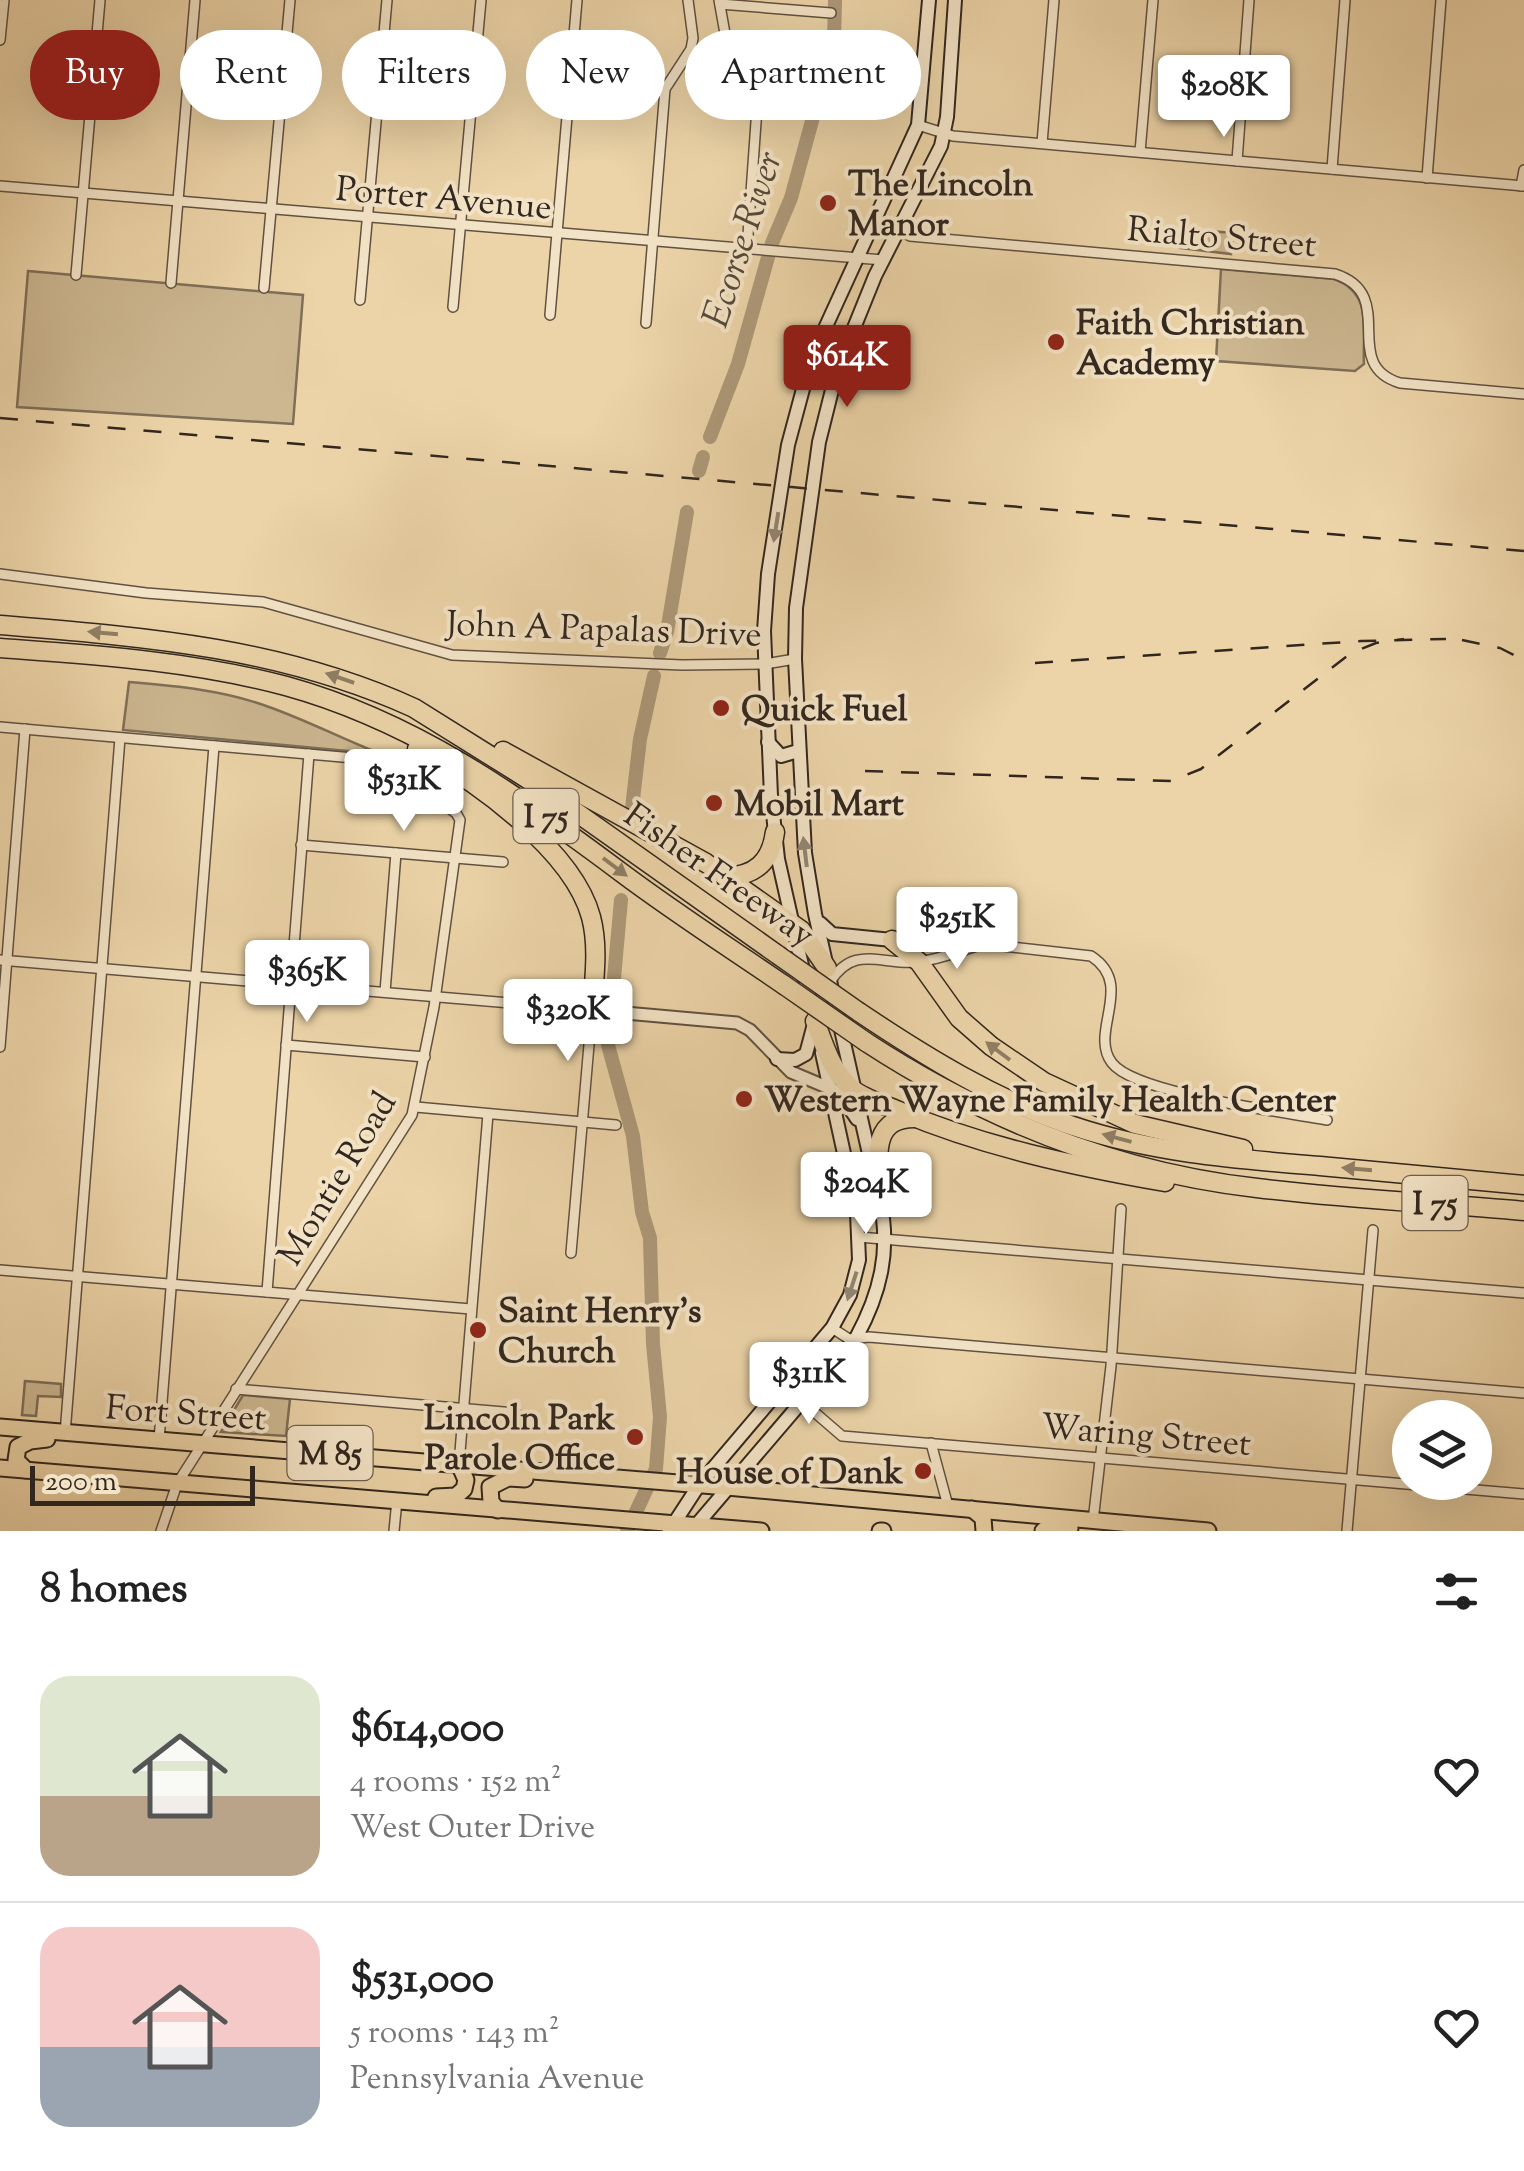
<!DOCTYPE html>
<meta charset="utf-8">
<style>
body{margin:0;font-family:"Sorts Mill Goudy",serif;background:#f6f6f6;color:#222;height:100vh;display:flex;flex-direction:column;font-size:38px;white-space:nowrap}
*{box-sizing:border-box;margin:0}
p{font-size:32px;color:#767676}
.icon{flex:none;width:55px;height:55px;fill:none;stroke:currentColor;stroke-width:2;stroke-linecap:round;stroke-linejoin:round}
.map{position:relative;height:1531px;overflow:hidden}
.sheet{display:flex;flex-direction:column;background:#fff;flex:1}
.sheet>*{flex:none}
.guide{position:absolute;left:30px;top:30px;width:1000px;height:90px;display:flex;gap:20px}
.tools{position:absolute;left:1392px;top:1400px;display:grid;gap:20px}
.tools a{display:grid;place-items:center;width:100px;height:100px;border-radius:50%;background:#fff;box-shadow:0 10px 40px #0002;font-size:50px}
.scale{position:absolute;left:30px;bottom:25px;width:225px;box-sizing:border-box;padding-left:10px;border:5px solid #32271f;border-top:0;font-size:28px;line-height:35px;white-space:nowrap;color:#32271f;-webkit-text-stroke:8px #f3e3c6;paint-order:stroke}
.price{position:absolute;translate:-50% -85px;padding:0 22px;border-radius:10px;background:#fff;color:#222;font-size:32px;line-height:65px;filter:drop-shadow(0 2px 5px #0008)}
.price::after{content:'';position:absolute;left:50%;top:60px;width:30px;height:22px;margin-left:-15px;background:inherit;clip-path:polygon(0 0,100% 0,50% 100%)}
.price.active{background:#8f2418;color:#fff}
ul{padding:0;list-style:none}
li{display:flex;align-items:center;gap:30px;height:250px;padding:0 40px}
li+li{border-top:2px solid #e0e0e0}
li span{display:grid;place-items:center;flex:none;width:280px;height:200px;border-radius:30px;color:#555}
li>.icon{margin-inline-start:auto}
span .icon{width:120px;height:120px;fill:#fffc;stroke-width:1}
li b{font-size:42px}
h2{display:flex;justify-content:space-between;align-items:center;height:120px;padding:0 40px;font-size:42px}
.pill{padding:0 35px;border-radius:45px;background:#fff;box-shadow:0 10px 40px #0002;font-size:35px;line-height:90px}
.pill.active{background:#8f2418;color:#fff}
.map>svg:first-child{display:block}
.green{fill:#ccb791;stroke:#7f6f58;stroke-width:2.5}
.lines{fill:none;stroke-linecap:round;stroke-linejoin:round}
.river{stroke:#ad9979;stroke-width:14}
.minor-casing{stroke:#605241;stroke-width:12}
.tertiary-casing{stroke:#605241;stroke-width:15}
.secondary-casing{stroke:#32271f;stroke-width:16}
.primary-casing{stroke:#32271f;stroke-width:19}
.motorway-casing{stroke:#32271f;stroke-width:21}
.minor{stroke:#f3e3c6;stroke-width:9}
.tertiary{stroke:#f3e3c6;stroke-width:11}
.secondary{stroke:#f3e3c6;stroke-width:12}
.primary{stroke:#ecd4a8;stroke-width:15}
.motorway{stroke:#ecd4a8;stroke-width:18}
.rail{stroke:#32271f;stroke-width:2.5;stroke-dasharray:18 18;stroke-linecap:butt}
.motorway-bridge-casing{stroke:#32271f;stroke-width:21;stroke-linecap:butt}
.motorway-bridge{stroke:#ecd4a8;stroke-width:18}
.oneway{fill:#928572}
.oneway2{fill:#8f7e64}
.poi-dot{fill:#8f2418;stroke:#f3e3c6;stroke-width:4}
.labels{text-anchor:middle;stroke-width:8;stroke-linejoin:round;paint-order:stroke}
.shield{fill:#f3e3c6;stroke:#6c5f51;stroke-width:2.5}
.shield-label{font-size:32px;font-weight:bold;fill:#32271f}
.poi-label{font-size:35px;font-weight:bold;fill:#32271f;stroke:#f3e3c6;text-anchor:start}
.street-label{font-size:35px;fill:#32271f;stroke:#f3e3c6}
.water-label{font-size:38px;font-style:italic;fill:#57493a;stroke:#f3e3c6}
</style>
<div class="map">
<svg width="1524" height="1531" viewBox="0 0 1524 1531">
<rect width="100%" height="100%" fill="#ecd4a8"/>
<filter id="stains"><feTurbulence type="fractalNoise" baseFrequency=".002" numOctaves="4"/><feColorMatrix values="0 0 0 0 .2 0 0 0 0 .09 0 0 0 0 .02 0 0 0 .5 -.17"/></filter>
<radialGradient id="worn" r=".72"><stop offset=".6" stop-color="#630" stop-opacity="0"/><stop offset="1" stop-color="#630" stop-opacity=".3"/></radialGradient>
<g class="green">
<polygon points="1183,229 1233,233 1231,254 1180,248"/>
<path d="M1221,269L1334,279C1374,293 1362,331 1364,364L1355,371L1216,361Z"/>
<polygon points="28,271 303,295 293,424 17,407"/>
<path d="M129,682C176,686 224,690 269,707C303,719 337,736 371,750L369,753L123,730Z"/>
<polygon points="25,1381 61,1384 61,1397 38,1396 36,1416 22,1415"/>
<polygon points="243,1395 290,1399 286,1436 221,1432"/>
</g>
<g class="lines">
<g class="river">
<polyline points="710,437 738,364 772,243 791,198 834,40 835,0"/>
<polyline points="699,471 703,457"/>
<polyline points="660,653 667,632 687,512"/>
<polyline points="632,808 640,739 654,676"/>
<polyline points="621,900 608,1045 633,1136 642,1212 650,1238 653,1344 660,1417 656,1469 627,1531"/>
</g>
<defs>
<g id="minor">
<polyline points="719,0 738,106 799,112"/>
<polyline points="720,4 831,13"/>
<polyline points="0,40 4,0"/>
<polyline points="918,125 953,136 1524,186"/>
<polyline points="1042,143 1054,0"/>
<polyline points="1140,152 1153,0"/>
<polyline points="1237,161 1249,0"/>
<polyline points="1332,169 1345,0"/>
<polyline points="1427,178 1441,0"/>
<polyline points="0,186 883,260"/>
<polyline points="1521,186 1524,170"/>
<path d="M899,230L910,236L1335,274C1400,295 1338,364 1400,383L1524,394"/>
<polyline points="747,249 757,108"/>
<polyline points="76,275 100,0"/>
<polyline points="171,283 195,0"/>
<polyline points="264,288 290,0"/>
<polyline points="360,300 387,0"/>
<polyline points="453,307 481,0"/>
<polyline points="550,315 577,0"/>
<polyline points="646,323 665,89 691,49 693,38 688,0"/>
<polyline points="0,574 146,593 263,602 452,655 682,665 765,664 795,659"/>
<polyline points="0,727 376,760 389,765 456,813 460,820 434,1007 412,1115 177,1484 161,1531"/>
<polyline points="301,845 503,862"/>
<path d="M895,940L959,941L1091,956C1136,985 1088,1032 1112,1063C1136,1094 1285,1112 1327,1120"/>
<polyline points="0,960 592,1010 571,1253"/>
<path d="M830,982C854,944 880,965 917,962C937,960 960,951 980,945"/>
<polyline points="385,992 396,853"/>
<polyline points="286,1045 425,1057"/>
<polyline points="0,1047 25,729"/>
<polyline points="416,1107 616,1125"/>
<polyline points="859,1237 1524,1293"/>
<polyline points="0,1270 471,1309"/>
<polyline points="267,1292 309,754"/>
<polyline points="832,1328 849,1339 869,1337 1524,1393"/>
<polyline points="783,1385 842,1436 1524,1494"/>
<polyline points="236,1389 516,1413"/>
<polyline points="65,1434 120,738"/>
<polyline points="159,1440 214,746"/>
<polyline points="931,1443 948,1506"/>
<polyline points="459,1464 488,1114"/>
<polyline points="1093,1521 1111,1366 1121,1209"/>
<polyline points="394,1531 397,1500"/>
<polyline points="1347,1531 1373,1230"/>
</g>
<polyline id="tertiary" points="592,1010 737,1023 750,1030 791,1072 829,1088"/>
<g id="secondary">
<polyline points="768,742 781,756 798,751"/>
<polyline points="820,923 832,934 892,940"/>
<polyline points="811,1005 778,859 771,796 764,631 768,574 788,445 811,359 918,125 929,0"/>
<polyline points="777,1059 795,1060 806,1054 814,1024"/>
<polyline points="829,1088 840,1094 857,1119"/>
<polyline points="874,1176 815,914 805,853 795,659 796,608 819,442 837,370 875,276 941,146 947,117 955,0"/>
<path d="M693,1529L856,1338C880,1294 891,1251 880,1201"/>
<polyline points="669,1531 699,1485 832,1328 850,1295 859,1260 857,1213 822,1053"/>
</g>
<g id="primary">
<polyline points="0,1427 727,1487 1208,1531"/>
<polyline points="0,1468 761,1531"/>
<polyline points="26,1470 16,1460 18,1447 30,1441 47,1439"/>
<polyline points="436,1497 456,1496 464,1489 466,1480 459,1464"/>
<polyline points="972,1509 983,1518 984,1531"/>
<polyline points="498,1510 491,1502 490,1487 508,1478 525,1479"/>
<polyline points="880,1531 883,1531"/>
<polyline points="1043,1531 1049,1526 1070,1528"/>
</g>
<g id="motorway">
<path d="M0,625C145,637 280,647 414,708L542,788L778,955"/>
<path d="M0,648C96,655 192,661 286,686C413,721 518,795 622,873C674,912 730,948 784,985"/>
<path d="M417,749C476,781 573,850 591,917C599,947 594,980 592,1010"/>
<polyline points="503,751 706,863 801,930 827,968"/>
<path d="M725,877C755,876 771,862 775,832"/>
<polyline points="892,940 919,962 959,1018 991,1046 1044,1082 1135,1124 1243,1149"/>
<path d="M859,1012C926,1057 996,1100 1073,1126C1153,1153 1236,1159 1320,1166C1388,1172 1456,1179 1524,1185"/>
<path d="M815,1021C824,1044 831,1071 851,1088C863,1099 883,1104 899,1111C984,1147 1074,1166 1165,1182"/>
<path d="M866,1042C984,1119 1116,1172 1257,1188C1346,1199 1435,1203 1524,1211"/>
<path d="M881,1207C882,1174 862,1116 917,1118"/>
</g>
</defs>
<use href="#minor" class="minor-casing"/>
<use href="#tertiary" class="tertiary-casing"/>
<use href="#secondary" class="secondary-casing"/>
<use href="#primary" class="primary-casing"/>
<use href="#motorway" class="motorway-casing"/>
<use href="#minor" class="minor"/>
<use href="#tertiary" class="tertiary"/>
<use href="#secondary" class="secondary"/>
<use href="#primary" class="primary"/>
<use href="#motorway" class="motorway"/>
<g class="rail">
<polyline points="0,418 1524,551"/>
<polyline points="1462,640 1500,648 1524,660"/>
<polyline points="1035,663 1361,641 1446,639"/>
<polyline points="865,771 1171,781 1201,769 1351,653 1376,643 1404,639"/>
</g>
<defs>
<g id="motorway-bridge">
<polyline points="778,955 859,1012"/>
<polyline points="784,985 866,1042"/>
</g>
</defs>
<use href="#motorway-bridge" class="motorway-bridge-casing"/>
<use href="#motorway-bridge" class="motorway-bridge"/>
</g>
<defs><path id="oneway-solid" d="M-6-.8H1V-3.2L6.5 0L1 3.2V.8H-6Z" transform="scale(2.5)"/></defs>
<g class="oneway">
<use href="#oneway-solid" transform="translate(776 527) rotate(99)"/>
<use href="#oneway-solid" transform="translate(805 852) rotate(-97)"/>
<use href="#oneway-solid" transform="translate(852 1286) rotate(108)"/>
</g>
<g class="oneway2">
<use href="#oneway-solid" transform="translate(103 633) rotate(-175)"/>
<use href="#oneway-solid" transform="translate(340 678) rotate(-161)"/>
<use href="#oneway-solid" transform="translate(615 867) rotate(37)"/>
<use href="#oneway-solid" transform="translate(998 1051) rotate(-143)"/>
<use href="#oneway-solid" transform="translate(1117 1138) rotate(-165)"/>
<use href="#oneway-solid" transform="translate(1357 1169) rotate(-175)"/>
</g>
<g class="poi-dot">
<circle cx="828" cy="203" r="10"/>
<circle cx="1056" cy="342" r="10"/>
<circle cx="721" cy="708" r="10"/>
<circle cx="714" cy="803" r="10"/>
<circle cx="744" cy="1099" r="10"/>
<circle cx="478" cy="1330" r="10"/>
<circle cx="635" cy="1437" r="10"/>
<circle cx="923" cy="1471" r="10"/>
</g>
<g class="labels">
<g class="shield">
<rect x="513.5" y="789" width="65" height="54" rx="8"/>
<rect x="1402.5" y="1176" width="65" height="54" rx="8"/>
<rect x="287.5" y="1426" width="85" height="54" rx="8"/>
</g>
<g class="shield-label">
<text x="546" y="827">I 75</text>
<text x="1435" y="1214">I 75</text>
<text x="330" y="1464">M 85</text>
</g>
<g class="poi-label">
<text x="848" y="195">The Lincoln<tspan x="848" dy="40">Manor</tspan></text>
<text x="1076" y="334">Faith Christian<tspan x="1076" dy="40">Academy</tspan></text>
<text x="741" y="720">Quick Fuel</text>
<text x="734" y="815">Mobil Mart</text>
<text x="764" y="1111">Western Wayne Family Health Center</text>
<text x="498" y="1322">Saint Henry's<tspan x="498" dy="40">Church</tspan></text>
<text x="615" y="1429" text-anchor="end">Lincoln Park<tspan x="615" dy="40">Parole Office</tspan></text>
<text x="903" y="1483" text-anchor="end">House of Dank</text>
</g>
<g class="street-label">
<text transform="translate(444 197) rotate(5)" y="12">Porter Avenue</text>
<text transform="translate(1222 236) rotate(5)" y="12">Rialto Street</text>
<text transform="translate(604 628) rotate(2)" y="12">John A Papalas Drive</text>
<text transform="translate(720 874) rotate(35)" y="12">Fisher Freeway</text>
<text transform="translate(336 1178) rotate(-59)" y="12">Montie Road</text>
<text transform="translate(186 1412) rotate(4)" y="12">Fort Street</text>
<text transform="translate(1146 1434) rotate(5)" y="12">Waring Street</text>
</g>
<g class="water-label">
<text transform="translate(741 239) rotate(-72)" y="13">Ecorse River</text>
</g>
</g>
<rect width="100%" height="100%" filter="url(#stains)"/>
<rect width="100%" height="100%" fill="url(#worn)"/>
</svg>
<div class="tools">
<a><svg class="icon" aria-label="layers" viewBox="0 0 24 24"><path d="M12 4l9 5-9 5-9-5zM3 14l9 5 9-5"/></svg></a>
</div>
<div class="scale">200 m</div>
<b class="price" style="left:1224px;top:140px">$208K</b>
<b class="price active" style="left:847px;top:410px">$614K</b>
<b class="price" style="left:404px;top:834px">$531K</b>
<b class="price" style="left:957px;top:972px">$251K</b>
<b class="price" style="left:307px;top:1025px">$365K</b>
<b class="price" style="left:568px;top:1064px">$320K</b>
<b class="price" style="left:866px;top:1237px">$204K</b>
<b class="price" style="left:809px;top:1427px">$311K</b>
<div class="guide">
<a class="pill active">Buy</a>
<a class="pill">Rent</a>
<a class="pill">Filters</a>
<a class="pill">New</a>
<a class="pill">Apartment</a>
</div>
</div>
<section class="sheet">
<h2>8 homes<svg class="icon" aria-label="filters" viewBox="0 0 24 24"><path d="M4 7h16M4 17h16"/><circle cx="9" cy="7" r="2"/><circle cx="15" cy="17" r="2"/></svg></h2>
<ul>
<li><span style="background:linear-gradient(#dfe7d0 60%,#b9a48a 0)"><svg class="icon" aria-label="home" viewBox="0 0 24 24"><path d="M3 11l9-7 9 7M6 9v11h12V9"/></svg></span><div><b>$614,000</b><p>4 rooms · 152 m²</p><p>West Outer Drive</p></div><svg class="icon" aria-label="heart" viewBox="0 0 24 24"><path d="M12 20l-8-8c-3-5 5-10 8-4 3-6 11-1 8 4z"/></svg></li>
<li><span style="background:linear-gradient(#f6c9c9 60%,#9aa5b1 0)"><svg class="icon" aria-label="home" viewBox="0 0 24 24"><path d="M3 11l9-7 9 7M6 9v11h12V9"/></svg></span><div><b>$531,000</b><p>5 rooms · 143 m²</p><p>Pennsylvania Avenue</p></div><svg class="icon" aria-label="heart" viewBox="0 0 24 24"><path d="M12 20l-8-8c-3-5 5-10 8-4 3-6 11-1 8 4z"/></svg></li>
</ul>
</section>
